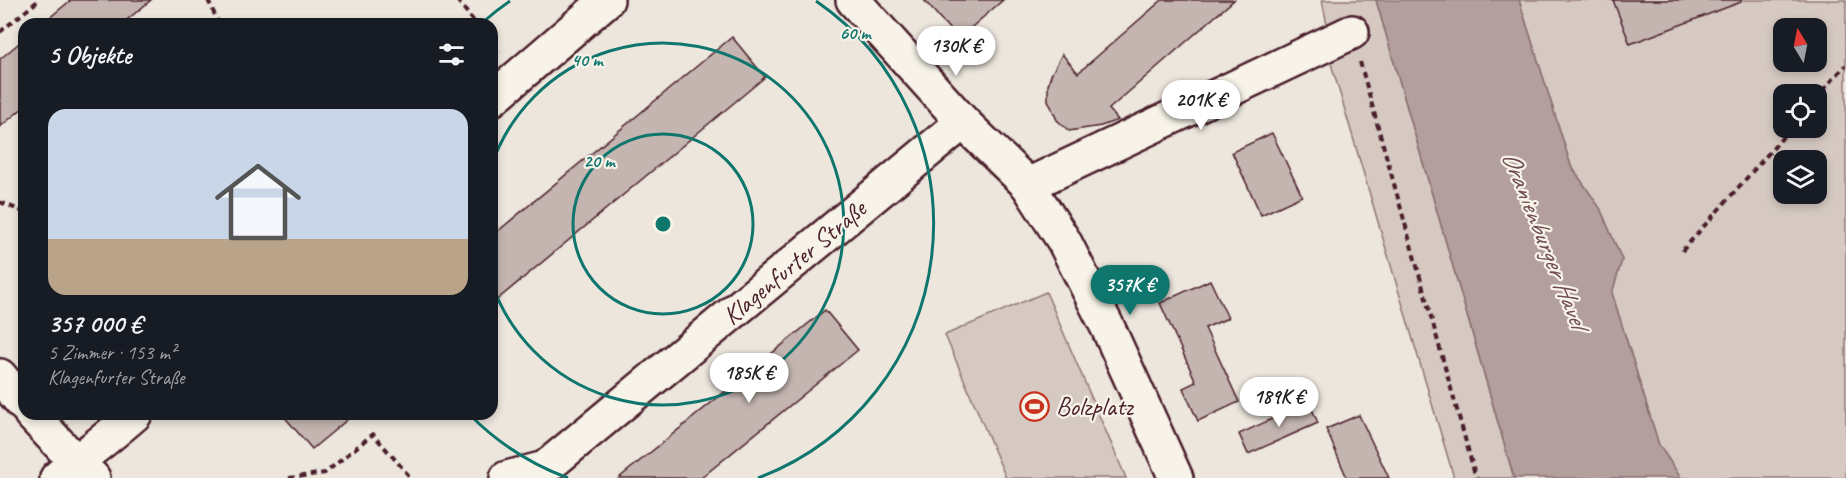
<!DOCTYPE html>
<html lang="de">
<meta charset="utf-8">
<style>
body{margin:0;font-family:Caveat,sans-serif;background:#242831;color:#f1f3f6;height:100vh;display:flex;flex-direction:column;font-size:22px;white-space:nowrap}
*{box-sizing:border-box;margin:0}
p{font-size:20px;color:#9ea1a6}
.icon{flex:none;width:33px;height:33px;fill:none;stroke:currentColor;stroke-width:2;stroke-linecap:round;stroke-linejoin:round}
.map{position:relative;flex:1;overflow:hidden}
.drawer{position:absolute;left:18px;top:18px;width:480px;height:402px;display:flex;flex-direction:column;background:#171b24;border-radius:18px;box-shadow:0 3px 9px #0003}
.drawer>*{flex:none}
.needle{width:39px;rotate:350deg}
.fabs{position:absolute;left:1773px;top:18px;display:grid;gap:12px}
.fabs a{display:grid;place-items:center;width:54px;height:54px;border-radius:12px;background:#171b24;box-shadow:0 3px 9px #0003;font-size:30px}
.price{position:absolute;translate:-50% -51px;padding:0 14px;border-radius:21px;background:#fff;color:#222;font-size:20px;line-height:39px;filter:drop-shadow(0 2px 3px #0008)}
.price::after{content:'';position:absolute;left:50%;top:36px;width:18px;height:14px;margin-left:-9px;background:inherit;clip-path:polygon(0 0,100% 0,50% 100%)}
.price.on{background:#0f766e;color:#fff}
ul{padding:0;list-style:none}
li{display:grid;align-content:center;gap:12px;height:318px;padding:0 30px}
li+li{border-top:2px solid #363941}
li span{display:grid;place-items:center;height:186px;border-radius:18px;color:#555}
li>.icon{margin-inline-start:auto}
span .icon{width:108px;height:108px;fill:#fffc;stroke-width:1}
li b{font-size:26px}
h2{display:flex;justify-content:space-between;align-items:center;height:72px;padding:0 30px;font-size:26px}
.map>svg:first-child{display:block}
.green{fill:#d5c9c2;stroke:#907476;stroke-width:1.5;fill-rule:evenodd}
.water{fill:#b39f9d;stroke:#896c6f;stroke-width:1.5}
.building{fill:#c4b5b0;stroke:#4a1f2b;stroke-width:1.5}
.lines{fill:none;stroke-linecap:round;stroke-linejoin:round}
.street-casing{stroke:#4a1f2b;stroke-width:38}
.path{stroke:#4a1f2b;stroke-width:4;stroke-dasharray:6 4.5;stroke-linecap:butt}
.street{stroke:#f7f3e8;stroke-width:33}
.ring{fill:none;stroke:#0f766e;stroke-width:3}
.labels{text-anchor:middle;stroke-width:4.5;stroke-linejoin:round;paint-order:stroke}
.street-label{font-size:26px;fill:#4a1f2b;stroke:#f7f3e8}
.poi-label{font-size:26px;fill:#4a1f2b;stroke:#f7f3e8;text-anchor:start}
.water-label{font-size:27px;font-style:italic;fill:#6f4c53;stroke:#f7f3e8}
.centre{fill:#0f766e;stroke:#f7f3e8;stroke-width:3}
.ring-label{font-size:18px;text-anchor:middle;font-weight:bold;fill:#0f766e;stroke:#f7f3e8;stroke-width:4.5;stroke-linejoin:round;paint-order:stroke}
</style>
<div class="map">
<svg width="1846" height="478" viewBox="0 0 1846 478">
<rect width="100%" height="100%" fill="#ece6dd"/>
<filter id="ink" filterUnits="userSpaceOnUse"><feTurbulence type="fractalNoise" baseFrequency=".0167" numOctaves="2"/><feDisplacementMap in="SourceGraphic" scale="12" xChannelSelector="R" yChannelSelector="G"/><feConvolveMatrix kernelMatrix="1 2 1 2 8 2 1 2 1" color-interpolation-filters="sRGB"/></filter>
<g filter="url(#ink)">
<g class="green">
<polygon points="1322,0 1376,0 1514,478 1454,478 1330,60 1327,25"/>
<path d="M1519,0H1846V478H1681L1659,445L1612,293L1622,260L1600,208L1571,166ZM1784,28H1816V62H1784ZM1784,94H1816V128H1784ZM1784,160H1816V194H1784Z"/>
<polygon points="1046,292 1126,478 1006,478 945,335"/>
</g>
<polygon class="water" points="1376,0 1519,0 1571,166 1600,208 1622,260 1612,293 1659,445 1681,478 1514,478"/>
<g class="building">
<polygon points="71,0 151,0 122,24 42,24"/>
<polygon points="924,0 1003,0 958,39"/>
<polygon points="1162,0 1234,0 1109,109 1118,120 1101,126 1069,131 1057,120 1048,100 1048,85 1051,75 1062,54 1078,73"/>
<polygon points="1613,0 1741,0 1741,2 1630,44"/>
<polygon points="732,37 765,77 492,304 492,236"/>
<polygon points="24,39 24,107 0,127 0,59"/>
<polygon points="1272,133 1302,196 1261,215 1232,152"/>
<polygon points="1210,280 1228,318 1205,328 1239,402 1198,421 1183,388 1196,382 1160,303"/>
<polygon points="825,310 858,350 701,478 619,478"/>
<polygon points="1309,402 1318,423 1248,454 1239,434"/>
<polygon points="282,414 354,414 312,449"/>
<polygon points="1359,415 1389,478 1347,478 1326,429"/>
</g>
<g class="lines">
<defs>
<g id="street">
<polyline points="853,0 963,122 1028,185 1064,241 1108,328 1176,478"/>
<polyline points="492,99 607,0"/>
<polyline points="1028,185 1352,32"/>
<polyline points="0,376 24,405"/>
<polyline points="31,414 76,462 93,478"/>
<path d="M57,478C83,456 110,436 135,414"/>
<polyline points="507,478 545,468 963,122"/>
</g>
</defs>
<use href="#street" class="street-casing"/>
<g class="path">
<polyline points="208,0 219,24"/>
<polyline points="457,0 476,24"/>
<polyline points="0,32 39,0"/>
<polyline points="492,44 499,52"/>
<polyline points="1360,62 1476,478"/>
<polyline points="1816,98 1846,65"/>
<polyline points="0,202 24,212"/>
<polyline points="1682,251 1791,128"/>
<polyline points="289,478 325,473 373,434 411,478"/>
</g>
<use href="#street" class="street"/>
</g>
</g>
<g class="ring">
<circle cx="663" cy="224" r="90"/>
<path d="M492 164A181 181 0 1 1 492 284"/>
<path d="M568 478A271 271 0 0 1 471 416M482 23A271 271 0 0 1 510 1M816 1A271 271 0 0 1 758 478"/>
</g>
<defs>
<symbol id="stadium-ring" viewBox="-11 -11 22 22"><circle r="9.5" fill="#f7f3e8" stroke="#c8321e" stroke-width="1.5"/><path d="M0-5a6.5 5 0 1 0 0 10a6.5 5 0 1 0 0-10ZM-3.5-1.8h7v3.6h-7Z" fill="#c8321e"/></symbol>
</defs>
<g fill-rule="evenodd">
<use href="#stadium-ring" x="1018" y="390" width="33" height="33"/>
</g>
<g class="labels">
<g class="street-label">
<text transform="translate(794 262) rotate(-40)" y="9">Klagenfurter Straße</text>
</g>
<g class="poi-label">
<text x="1056" y="415">Bolzplatz</text>
</g>
<g class="water-label">
<text transform="translate(1545 239) rotate(68)" y="9">Oranienburger Havel</text>
</g>
</g>
<circle cx="663" cy="224" r="9" class="centre"/>
<g class="ring-label">
<text x="855" y="39">60 m</text>
<text x="587" y="66">40 m</text>
<text x="599" y="167">20 m</text>
</g>
</svg>
<div class="fabs">
<a><svg class="needle" viewBox="-14 -14 28 28"><path d="M0-13l5 13h-10z" fill="#e53935"/><path d="M0 13l5-13h-10z" fill="#9ea1a6"/></svg></a>
<a><svg class="icon" aria-label="locate" viewBox="0 0 24 24"><circle cx="12" cy="12" r="6"/><path d="M12 2v4M12 18v4M2 12h4M18 12h4"/></svg></a>
<a><svg class="icon" aria-label="layers" viewBox="0 0 24 24"><path d="M12 4l9 5-9 5-9-5zM3 14l9 5 9-5"/></svg></a>
</div>
<b class="price" style="left:956px;top:77px">130K €</b>
<b class="price" style="left:1201px;top:131px">201K €</b>
<b class="price on" style="left:1130px;top:316px">357K €</b>
<b class="price" style="left:749px;top:404px">185K €</b>
<b class="price" style="left:1279px;top:428px">189K €</b>
<section class="drawer">
<h2>5 Objekte<svg class="icon" aria-label="filters" viewBox="0 0 24 24"><path d="M4 7h16M4 17h16"/><circle cx="9" cy="7" r="2"/><circle cx="15" cy="17" r="2"/></svg></h2>
<ul>
<li><span style="background:linear-gradient(#c9d6e8 70%,#b9a48a 0)"><svg class="icon" aria-label="home" viewBox="0 0 24 24"><path d="M3 11l9-7 9 7M6 9v11h12V9"/></svg></span><div><b>357 000 €</b><p>5 Zimmer · 153 m²</p><p>Klagenfurter Straße</p></div></li>
</ul>
</section>
</div>
